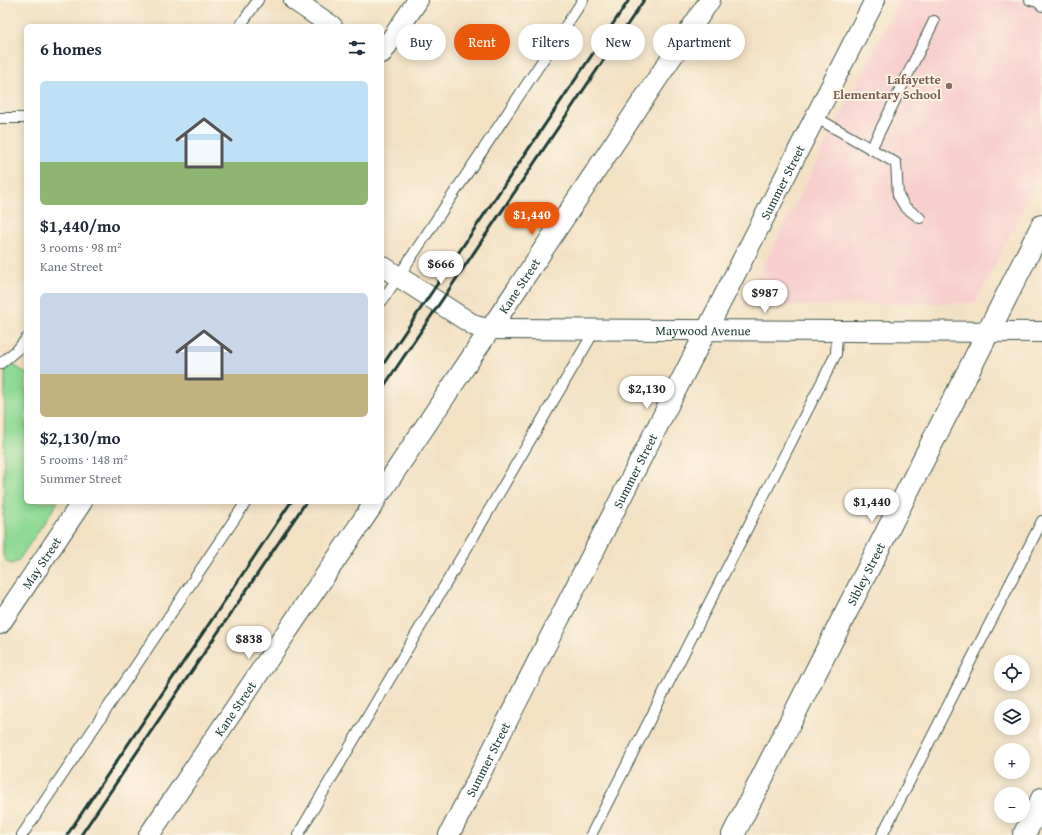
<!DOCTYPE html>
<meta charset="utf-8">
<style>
body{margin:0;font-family:"Gentium Book Plus",serif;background:#f2f2f3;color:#1f2937;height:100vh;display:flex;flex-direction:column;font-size:15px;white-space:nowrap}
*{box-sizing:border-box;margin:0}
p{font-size:13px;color:#747a83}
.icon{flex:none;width:22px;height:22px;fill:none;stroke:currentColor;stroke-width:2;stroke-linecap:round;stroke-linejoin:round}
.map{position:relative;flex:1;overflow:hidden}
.panel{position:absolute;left:24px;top:24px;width:360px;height:480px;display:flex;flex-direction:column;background:#fff;border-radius:6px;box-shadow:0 2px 10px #0003}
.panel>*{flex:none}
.guide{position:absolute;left:396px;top:24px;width:380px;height:36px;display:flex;gap:8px}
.buttons{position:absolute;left:994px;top:655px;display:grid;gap:8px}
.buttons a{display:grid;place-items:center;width:36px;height:36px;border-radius:50%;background:#fff;box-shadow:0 2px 10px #0003;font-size:20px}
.price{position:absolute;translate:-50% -34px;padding:0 9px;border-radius:14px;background:#fff;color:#222;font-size:13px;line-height:26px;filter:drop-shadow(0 1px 2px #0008)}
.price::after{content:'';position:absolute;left:50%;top:24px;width:12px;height:9px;margin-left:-6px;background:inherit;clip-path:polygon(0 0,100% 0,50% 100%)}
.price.current{background:#ea580c;color:#fff}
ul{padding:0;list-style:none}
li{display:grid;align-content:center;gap:8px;height:212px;padding:0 16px}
li span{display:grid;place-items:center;height:124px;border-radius:6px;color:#555}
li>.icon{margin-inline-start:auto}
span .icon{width:72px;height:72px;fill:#fffc;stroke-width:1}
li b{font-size:17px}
h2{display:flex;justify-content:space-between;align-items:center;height:48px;padding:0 16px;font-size:17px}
.pill{padding:0 14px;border-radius:18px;background:#fff;box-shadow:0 2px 10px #0003;font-size:14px;line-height:36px}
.pill.current{background:#ea580c;color:#fff}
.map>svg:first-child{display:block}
.built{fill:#f7d0cd}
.green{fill:#8ed995;stroke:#568b64}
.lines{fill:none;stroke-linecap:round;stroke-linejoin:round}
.lane-casing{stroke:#3f564a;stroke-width:12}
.street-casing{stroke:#3f564a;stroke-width:22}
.secondary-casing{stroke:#3f564a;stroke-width:24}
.lane{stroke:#fff;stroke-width:10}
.street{stroke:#fff;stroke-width:20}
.secondary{stroke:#fff;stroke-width:22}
.rail{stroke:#1f3d34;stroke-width:3}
.education-dot{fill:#8d6e63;stroke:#fcf5e5;stroke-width:1.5}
.labels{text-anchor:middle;stroke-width:3.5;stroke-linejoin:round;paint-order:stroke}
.education-label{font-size:13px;font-weight:bold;fill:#785e54;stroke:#fcf5e5;text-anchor:end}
.street-label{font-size:13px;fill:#1f3d34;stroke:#fcf5e5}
</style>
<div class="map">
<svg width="1042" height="835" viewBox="0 0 1042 835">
<rect width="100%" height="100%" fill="#fcf5e5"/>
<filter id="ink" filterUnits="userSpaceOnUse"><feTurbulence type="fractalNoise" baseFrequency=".025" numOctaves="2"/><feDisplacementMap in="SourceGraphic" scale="8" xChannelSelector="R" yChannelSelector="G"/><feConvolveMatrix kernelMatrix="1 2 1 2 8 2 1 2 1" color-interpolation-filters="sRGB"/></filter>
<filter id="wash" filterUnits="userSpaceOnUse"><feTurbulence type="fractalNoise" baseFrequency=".012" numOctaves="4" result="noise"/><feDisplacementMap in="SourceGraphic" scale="16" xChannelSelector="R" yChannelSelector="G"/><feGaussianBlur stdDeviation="0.9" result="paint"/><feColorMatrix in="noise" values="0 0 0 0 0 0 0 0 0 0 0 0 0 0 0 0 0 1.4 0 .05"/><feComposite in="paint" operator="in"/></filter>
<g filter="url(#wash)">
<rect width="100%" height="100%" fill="#f3e1c4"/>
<polygon class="built" points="900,0 1042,0 1042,172 975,303 743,306"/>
<polygon class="green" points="12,364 26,373 26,502 58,502 18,561 12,564 6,562 3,555 5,370"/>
</g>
<g filter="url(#ink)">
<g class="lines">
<defs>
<g id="lane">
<polyline points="1030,0 1038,2 1042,6"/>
<polyline points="240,26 258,0"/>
<polyline points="815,117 896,163 898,195 905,207 920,218"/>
<polyline points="0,118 26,118"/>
<polyline points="871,149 934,21"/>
<polyline points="382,301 583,0"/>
<polyline points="0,364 18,349 26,339"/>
<polyline points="22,835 246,502"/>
<polyline points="298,835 595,330"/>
<polyline points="591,835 836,354 837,331"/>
<polyline points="882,835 1042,521"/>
</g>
<g id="street">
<polyline points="294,0 332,26"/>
<polyline points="382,53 418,0"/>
<path id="s1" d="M382,266L475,326L489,329L1042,332"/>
<path id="s2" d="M382,491L710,0"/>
<path id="s3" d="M0,624L82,502"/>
<path id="s4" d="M149,835L375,502"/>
<path id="s5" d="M449,835L875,0"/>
</g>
<g id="secondary">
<path id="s6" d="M733,835L1042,226"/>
<polyline points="1024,835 1042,799"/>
</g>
</defs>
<use href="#lane" class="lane-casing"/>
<use href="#street" class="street-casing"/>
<use href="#secondary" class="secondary-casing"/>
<use href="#lane" class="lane"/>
<use href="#street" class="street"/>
<use href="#secondary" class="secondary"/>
<g class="rail">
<polyline points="382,366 629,0"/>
<polyline points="382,389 644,0"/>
<polyline points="67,835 291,502"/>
<polyline points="81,835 306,502"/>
</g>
</g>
</g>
<circle class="education-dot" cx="949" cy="86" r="4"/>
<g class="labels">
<g class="education-label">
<text x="941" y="84">Lafayette<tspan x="941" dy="15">Elementary School</tspan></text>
</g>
<g class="street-label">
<text dy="5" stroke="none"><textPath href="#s5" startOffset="733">Summer Street</textPath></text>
<text dy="5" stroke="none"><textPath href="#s2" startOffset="247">Kane Street</textPath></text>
<text dy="5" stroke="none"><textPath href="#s1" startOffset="339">Maywood Avenue</textPath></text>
<text dy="5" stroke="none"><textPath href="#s5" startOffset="409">Summer Street</textPath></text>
<text dy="5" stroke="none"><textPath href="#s3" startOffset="74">May Street</textPath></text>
<text dy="5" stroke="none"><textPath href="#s6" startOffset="293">Sibley Street</textPath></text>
<text dy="5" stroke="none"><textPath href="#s4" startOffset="153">Kane Street</textPath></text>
<text dy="5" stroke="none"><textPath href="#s5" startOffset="85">Summer Street</textPath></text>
</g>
</g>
</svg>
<div class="buttons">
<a><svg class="icon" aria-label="locate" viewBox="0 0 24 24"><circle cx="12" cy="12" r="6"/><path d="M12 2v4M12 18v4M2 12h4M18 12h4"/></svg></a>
<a><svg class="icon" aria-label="layers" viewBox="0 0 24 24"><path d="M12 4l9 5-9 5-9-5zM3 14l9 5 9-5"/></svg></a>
<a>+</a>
<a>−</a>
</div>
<b class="price current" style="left:532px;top:236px">$1,440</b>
<b class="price" style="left:441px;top:285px">$666</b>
<b class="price" style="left:765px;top:314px">$987</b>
<b class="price" style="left:647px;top:410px">$2,130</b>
<b class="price" style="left:872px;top:523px">$1,440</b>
<b class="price" style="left:249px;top:660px">$838</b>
<div class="guide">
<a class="pill">Buy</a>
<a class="pill current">Rent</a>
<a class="pill">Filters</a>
<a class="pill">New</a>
<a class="pill">Apartment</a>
</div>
<section class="panel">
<h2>6 homes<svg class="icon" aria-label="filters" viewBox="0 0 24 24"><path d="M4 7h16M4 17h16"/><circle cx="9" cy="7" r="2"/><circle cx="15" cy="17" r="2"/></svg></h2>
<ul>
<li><span style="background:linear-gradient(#bfe0f5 65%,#8fb573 0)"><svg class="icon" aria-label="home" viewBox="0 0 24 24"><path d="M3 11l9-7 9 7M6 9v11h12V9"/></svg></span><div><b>$1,440/mo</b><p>3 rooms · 98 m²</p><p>Kane Street</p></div></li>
<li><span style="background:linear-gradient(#c9d6e8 65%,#c2b280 0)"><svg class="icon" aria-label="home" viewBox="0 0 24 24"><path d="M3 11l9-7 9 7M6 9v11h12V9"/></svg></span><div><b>$2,130/mo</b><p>5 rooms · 148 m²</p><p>Summer Street</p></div></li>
</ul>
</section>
</div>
